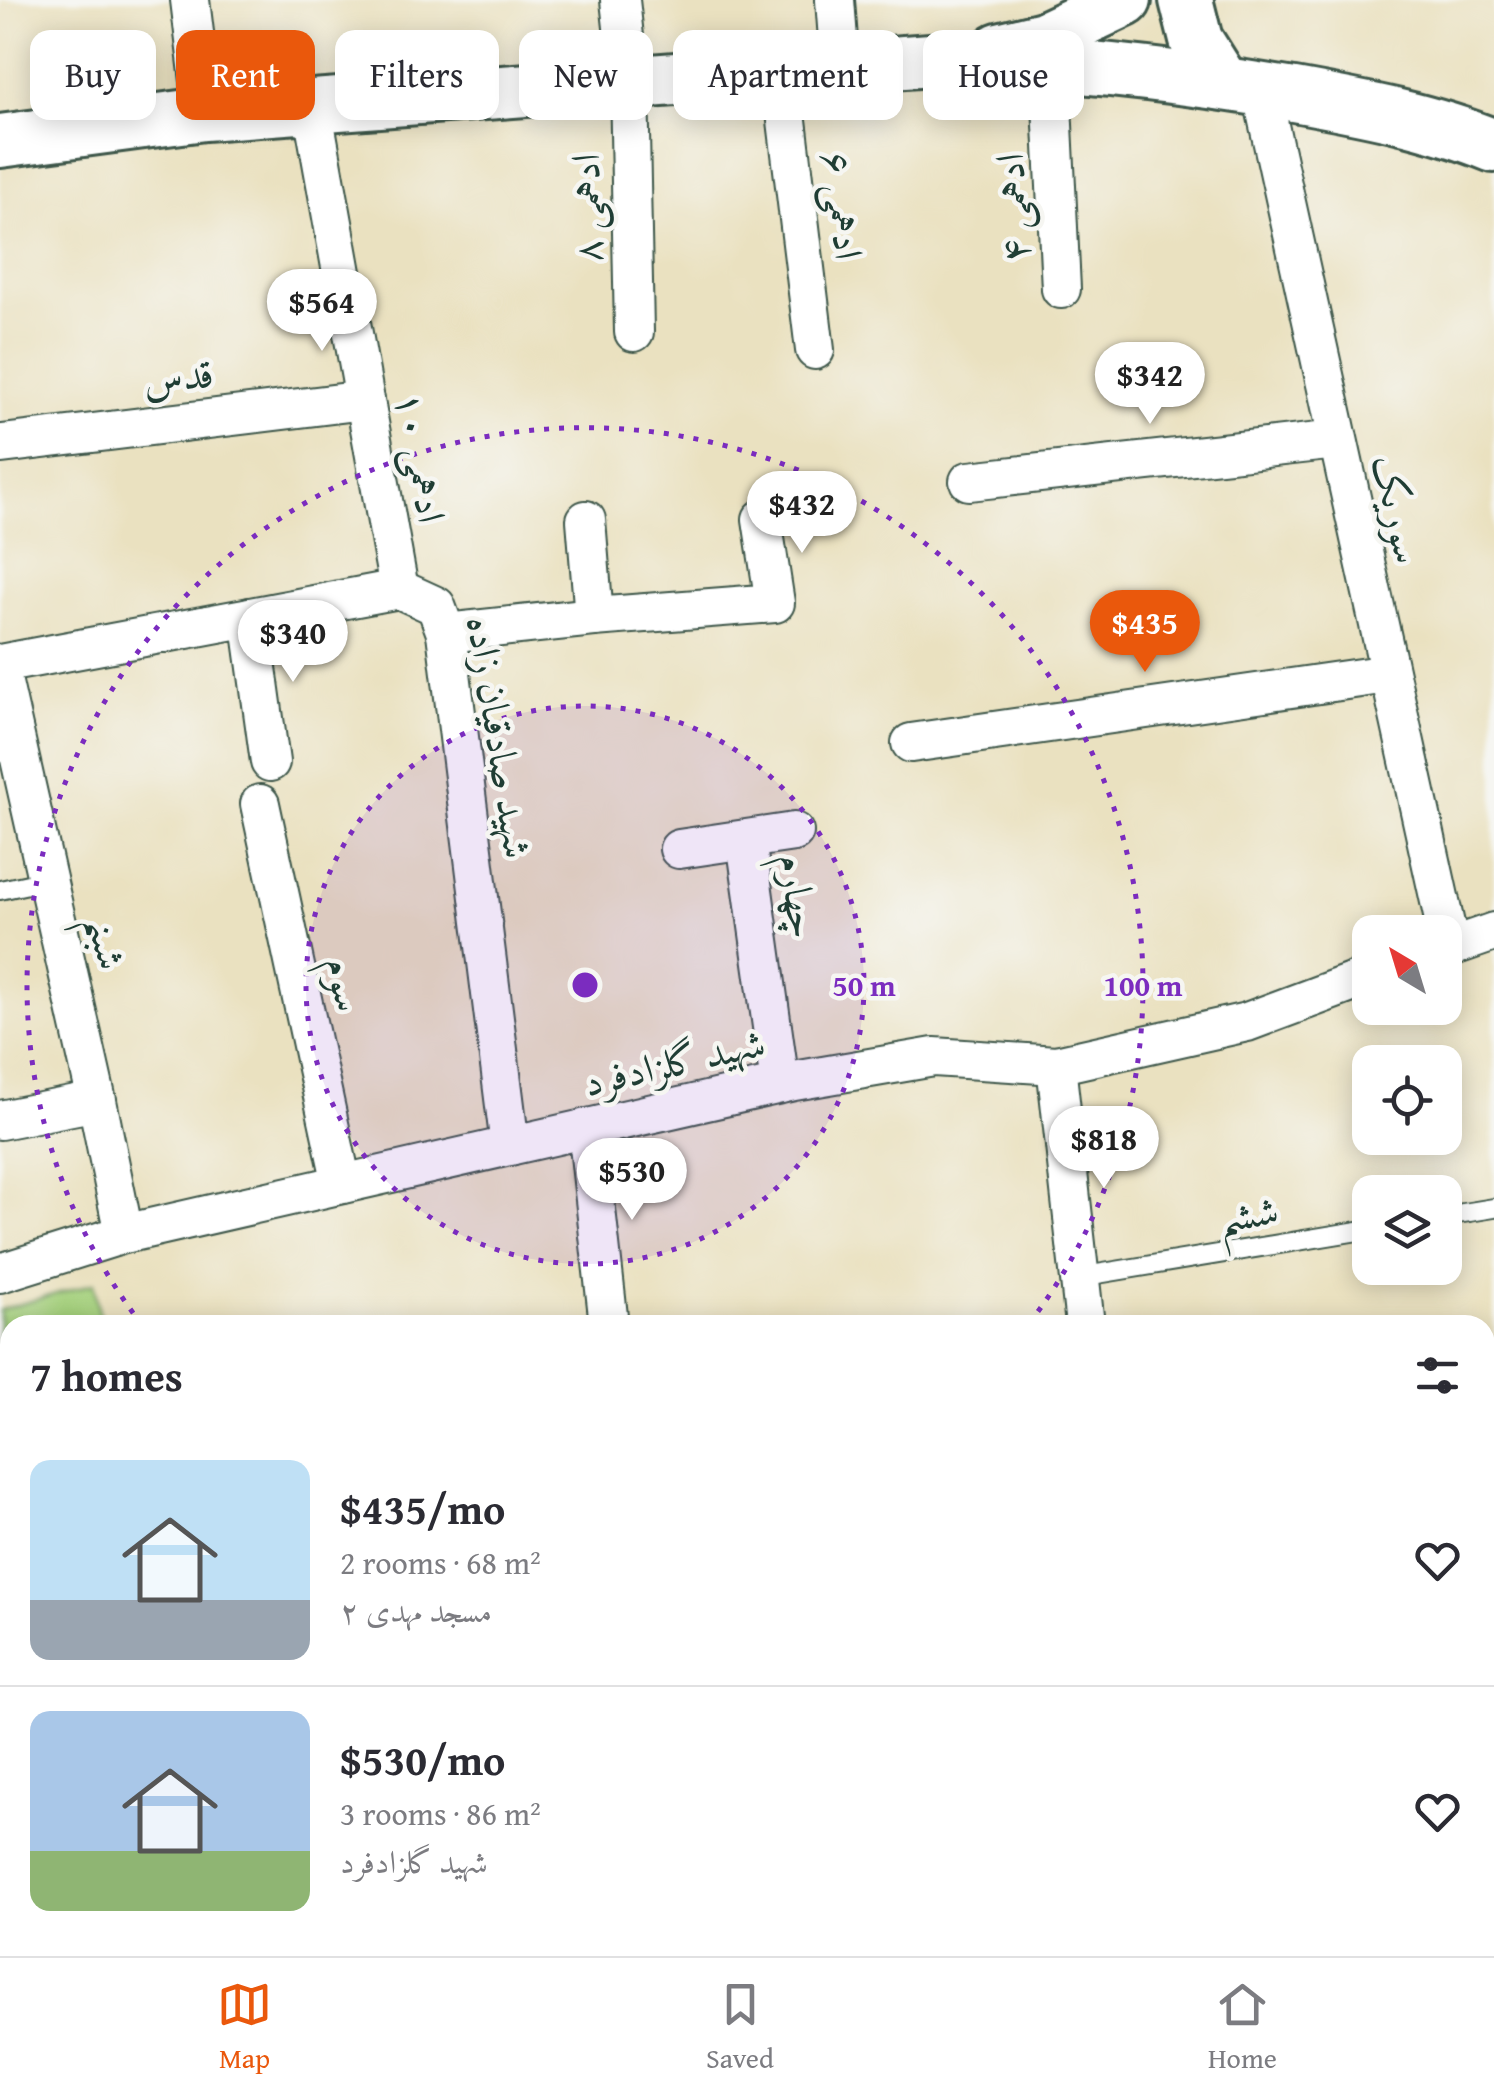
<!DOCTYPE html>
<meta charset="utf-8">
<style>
body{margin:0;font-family:"Gentium Book Plus",Amiri,serif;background:#f2f2f3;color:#2b2b33;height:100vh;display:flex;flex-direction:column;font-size:38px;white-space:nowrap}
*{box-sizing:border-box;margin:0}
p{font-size:32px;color:#7c7c81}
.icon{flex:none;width:55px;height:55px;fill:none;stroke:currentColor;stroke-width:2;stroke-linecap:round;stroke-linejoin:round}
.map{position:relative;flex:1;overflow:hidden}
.panel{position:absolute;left:0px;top:1315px;width:1495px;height:642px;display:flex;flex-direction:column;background:#fff;border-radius:30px 30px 0 0;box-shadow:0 5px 25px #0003}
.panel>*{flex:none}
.guide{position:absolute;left:30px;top:30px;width:1435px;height:90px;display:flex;gap:20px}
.needle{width:65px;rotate:322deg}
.buttons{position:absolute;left:1352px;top:915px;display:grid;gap:20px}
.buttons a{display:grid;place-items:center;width:110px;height:110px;border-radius:20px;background:#fff;box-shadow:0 5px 25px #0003;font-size:50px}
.price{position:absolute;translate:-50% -85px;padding:0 22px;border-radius:35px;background:#fff;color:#222;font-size:32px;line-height:65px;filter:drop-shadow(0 2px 5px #0008)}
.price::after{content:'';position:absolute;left:50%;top:60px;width:30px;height:22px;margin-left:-15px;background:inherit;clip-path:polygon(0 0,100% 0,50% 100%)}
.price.selected{background:#ea580c;color:#fff}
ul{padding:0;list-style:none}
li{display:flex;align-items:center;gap:30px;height:250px;padding:0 30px}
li+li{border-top:2px solid #e1e1e2}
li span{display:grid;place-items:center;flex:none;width:280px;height:200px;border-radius:20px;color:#555}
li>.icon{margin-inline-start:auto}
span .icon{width:120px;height:120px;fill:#fffc;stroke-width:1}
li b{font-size:42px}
h2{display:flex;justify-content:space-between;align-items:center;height:120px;padding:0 30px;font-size:42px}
.tag{padding:0 35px;border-radius:20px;background:#fff;box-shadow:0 5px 25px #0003;font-size:35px;line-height:90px}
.tag.selected{background:#ea580c;color:#fff}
.tab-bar{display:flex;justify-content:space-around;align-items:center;height:140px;border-top:2px solid #e1e1e2;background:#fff;font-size:28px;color:#7c7c81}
.tab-bar a{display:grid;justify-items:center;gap:5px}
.tab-bar .selected{color:#ea580c}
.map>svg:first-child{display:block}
.green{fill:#a4d07c;stroke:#628658;stroke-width:2.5}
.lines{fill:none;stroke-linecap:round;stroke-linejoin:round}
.lane-casing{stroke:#3d5649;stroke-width:22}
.street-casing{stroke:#3d5649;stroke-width:42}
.secondary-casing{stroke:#3d5649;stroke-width:58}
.lane{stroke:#fff;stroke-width:18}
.street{stroke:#fff;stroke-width:38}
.secondary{stroke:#fff;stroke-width:52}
.ring{fill:none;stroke:#7b2cbf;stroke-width:5;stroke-dasharray:5 10}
.labels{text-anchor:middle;stroke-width:9;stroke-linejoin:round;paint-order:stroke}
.street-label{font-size:40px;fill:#1f3d34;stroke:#f6f6f2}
.centre{fill:#7b2cbf;stroke:#f6f6f2;stroke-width:5}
.ring-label{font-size:30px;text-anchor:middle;font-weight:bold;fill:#7b2cbf;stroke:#f6f6f2;stroke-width:9;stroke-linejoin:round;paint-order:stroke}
</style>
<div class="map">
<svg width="1494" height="1956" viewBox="0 0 1494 1956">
<rect width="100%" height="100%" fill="#f6f6f2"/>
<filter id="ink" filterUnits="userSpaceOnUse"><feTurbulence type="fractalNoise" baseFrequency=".01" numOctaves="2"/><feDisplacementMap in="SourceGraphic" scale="20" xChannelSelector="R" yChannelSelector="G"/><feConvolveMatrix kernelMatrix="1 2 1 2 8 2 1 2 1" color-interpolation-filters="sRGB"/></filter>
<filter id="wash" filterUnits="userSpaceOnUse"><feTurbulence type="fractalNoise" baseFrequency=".0048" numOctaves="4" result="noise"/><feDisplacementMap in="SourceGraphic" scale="40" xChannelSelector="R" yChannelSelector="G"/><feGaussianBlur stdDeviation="2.25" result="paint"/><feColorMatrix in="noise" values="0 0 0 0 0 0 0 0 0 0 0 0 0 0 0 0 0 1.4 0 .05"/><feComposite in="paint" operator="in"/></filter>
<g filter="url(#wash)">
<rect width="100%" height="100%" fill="#eae1c0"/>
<polygon class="green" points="94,1283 101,1325 10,1325 10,1677 0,1678 0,1310"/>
</g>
<g filter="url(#ink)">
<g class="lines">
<defs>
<g id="lane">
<polyline points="0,890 47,880"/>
<polyline points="1445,1216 1494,1208"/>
<polyline points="1079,1277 1370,1229"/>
<polyline points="1485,1707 1494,1706"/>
<polyline points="633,1948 635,1956"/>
<polyline points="1460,1948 1461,1956"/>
</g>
<g id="street">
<polyline points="190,0 204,114"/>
<polyline points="620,0 629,82 634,332"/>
<polyline points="835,0 840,66"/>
<polyline points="1050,63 1061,289"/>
<polyline points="781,71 815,350"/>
<polyline points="1261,89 1450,947"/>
<polyline points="312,106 399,589"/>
<polyline points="2,444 365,400"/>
<polyline points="969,481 1337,440"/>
<polyline points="586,520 594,617"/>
<polyline points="250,617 270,762"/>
<polyline points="446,633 594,617 775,603 762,519"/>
<polyline points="0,664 399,589 436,606 446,633 510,1146"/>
<polyline points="0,670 97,1101 124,1234"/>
<polyline points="911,743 1388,674"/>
<polyline points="260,804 342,1184"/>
<polyline points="746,840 780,1084"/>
<polyline points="679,849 794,832"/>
<polyline points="1445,949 1494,932"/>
<polyline points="1056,1065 1085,1325"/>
<polyline points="0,1120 97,1101"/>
<polyline points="587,1128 609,1325"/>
<polyline points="0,1273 124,1234 794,1081 934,1057 1056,1065 1247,1022 1370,976"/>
<polyline points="1485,1410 1494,1409"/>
<polyline points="1485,1479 1494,1526"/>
<polyline points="0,1847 10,1845"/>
<polyline points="1118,1948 1119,1956"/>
</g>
<g id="secondary">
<polyline points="1186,0 1196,40 1223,83"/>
<polyline points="999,49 1044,38 1125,0"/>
<path d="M0,141L204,114L958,58C1071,64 1183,76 1294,95C1361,107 1431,120 1494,146"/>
</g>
</defs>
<use href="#lane" class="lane-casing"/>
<use href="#street" class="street-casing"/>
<use href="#secondary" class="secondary-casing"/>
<use href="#lane" class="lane"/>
<use href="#street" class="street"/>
<use href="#secondary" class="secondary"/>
</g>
</g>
<circle cx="585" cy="985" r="279" fill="#7b2cbf" fill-opacity=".12"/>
<g class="ring">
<circle cx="585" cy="985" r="279"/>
<path d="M142 1325A558 558 0 1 1 1028 1325"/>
</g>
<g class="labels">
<g class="street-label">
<text transform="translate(843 205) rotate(83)" y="14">ادهمی ۶</text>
<text transform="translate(586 208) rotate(-91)" y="14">ادهمی ۸</text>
<text transform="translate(1012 208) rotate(-93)" y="14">ادهمی ۴</text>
<text transform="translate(178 377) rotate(-7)" y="14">قدس</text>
<text transform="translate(421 457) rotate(80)" y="14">ادهمی ۱۰</text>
<text transform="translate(1398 509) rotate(78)" y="14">سوریک</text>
<text transform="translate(500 737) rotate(81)" y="14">شهید صادقیان زاده</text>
<text transform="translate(799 896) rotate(82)" y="14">چهارم</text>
<text transform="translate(107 942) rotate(77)" y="14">شبنم</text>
<text transform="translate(345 984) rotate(78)" y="14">سوم</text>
<text transform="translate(674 1062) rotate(-13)" y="14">شهید گلزادفرد</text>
<text transform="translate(1248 1214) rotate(-9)" y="14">ششم</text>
</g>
</g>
<circle cx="585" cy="985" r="15" class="centre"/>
<g class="ring-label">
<text x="864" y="996">50 m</text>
<text x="1143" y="996">100 m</text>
</g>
</svg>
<div class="buttons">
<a><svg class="needle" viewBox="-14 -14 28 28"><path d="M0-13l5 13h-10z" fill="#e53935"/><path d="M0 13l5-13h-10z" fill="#7c7c81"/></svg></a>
<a><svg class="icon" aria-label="locate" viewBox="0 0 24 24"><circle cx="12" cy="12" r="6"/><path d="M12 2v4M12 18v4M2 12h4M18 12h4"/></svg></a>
<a><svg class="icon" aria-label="layers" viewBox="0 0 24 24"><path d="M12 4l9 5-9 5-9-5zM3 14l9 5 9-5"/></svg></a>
</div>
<b class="price" style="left:322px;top:354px">$564</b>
<b class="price" style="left:1150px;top:427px">$342</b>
<b class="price" style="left:802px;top:556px">$432</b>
<b class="price selected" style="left:1145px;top:675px">$435</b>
<b class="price" style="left:293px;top:685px">$340</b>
<b class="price" style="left:1104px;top:1191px">$818</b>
<b class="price" style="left:632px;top:1223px">$530</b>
<div class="guide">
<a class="tag">Buy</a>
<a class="tag selected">Rent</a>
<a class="tag">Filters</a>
<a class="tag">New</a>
<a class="tag">Apartment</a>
<a class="tag">House</a>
</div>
<section class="panel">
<h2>7 homes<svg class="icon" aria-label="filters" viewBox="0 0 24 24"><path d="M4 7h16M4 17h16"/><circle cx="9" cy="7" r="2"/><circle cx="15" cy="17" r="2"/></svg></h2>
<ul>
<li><span style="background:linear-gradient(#bfe0f5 70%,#9aa5b1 0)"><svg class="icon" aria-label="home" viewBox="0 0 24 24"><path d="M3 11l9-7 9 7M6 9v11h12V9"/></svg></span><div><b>$435/mo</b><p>2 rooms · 68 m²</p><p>مسجد مهدی ۲</p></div><svg class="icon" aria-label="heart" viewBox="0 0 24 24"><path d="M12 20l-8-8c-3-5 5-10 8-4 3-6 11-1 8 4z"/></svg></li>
<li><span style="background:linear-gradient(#a9c7e8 70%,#8fb573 0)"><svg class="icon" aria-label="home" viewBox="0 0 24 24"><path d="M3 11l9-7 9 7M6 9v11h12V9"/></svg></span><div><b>$530/mo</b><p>3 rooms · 86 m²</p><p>شهید گلزادفرد</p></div><svg class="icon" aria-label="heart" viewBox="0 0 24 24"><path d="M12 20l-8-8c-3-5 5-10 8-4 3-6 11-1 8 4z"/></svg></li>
</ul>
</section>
</div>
<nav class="tab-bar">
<a class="selected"><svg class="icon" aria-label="map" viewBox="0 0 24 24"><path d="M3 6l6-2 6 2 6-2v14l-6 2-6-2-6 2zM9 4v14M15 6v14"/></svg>Map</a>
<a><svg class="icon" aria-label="saved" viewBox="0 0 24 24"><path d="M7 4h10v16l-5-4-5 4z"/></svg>Saved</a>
<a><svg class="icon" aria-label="home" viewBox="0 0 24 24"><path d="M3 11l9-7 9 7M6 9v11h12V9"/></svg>Home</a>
</nav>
